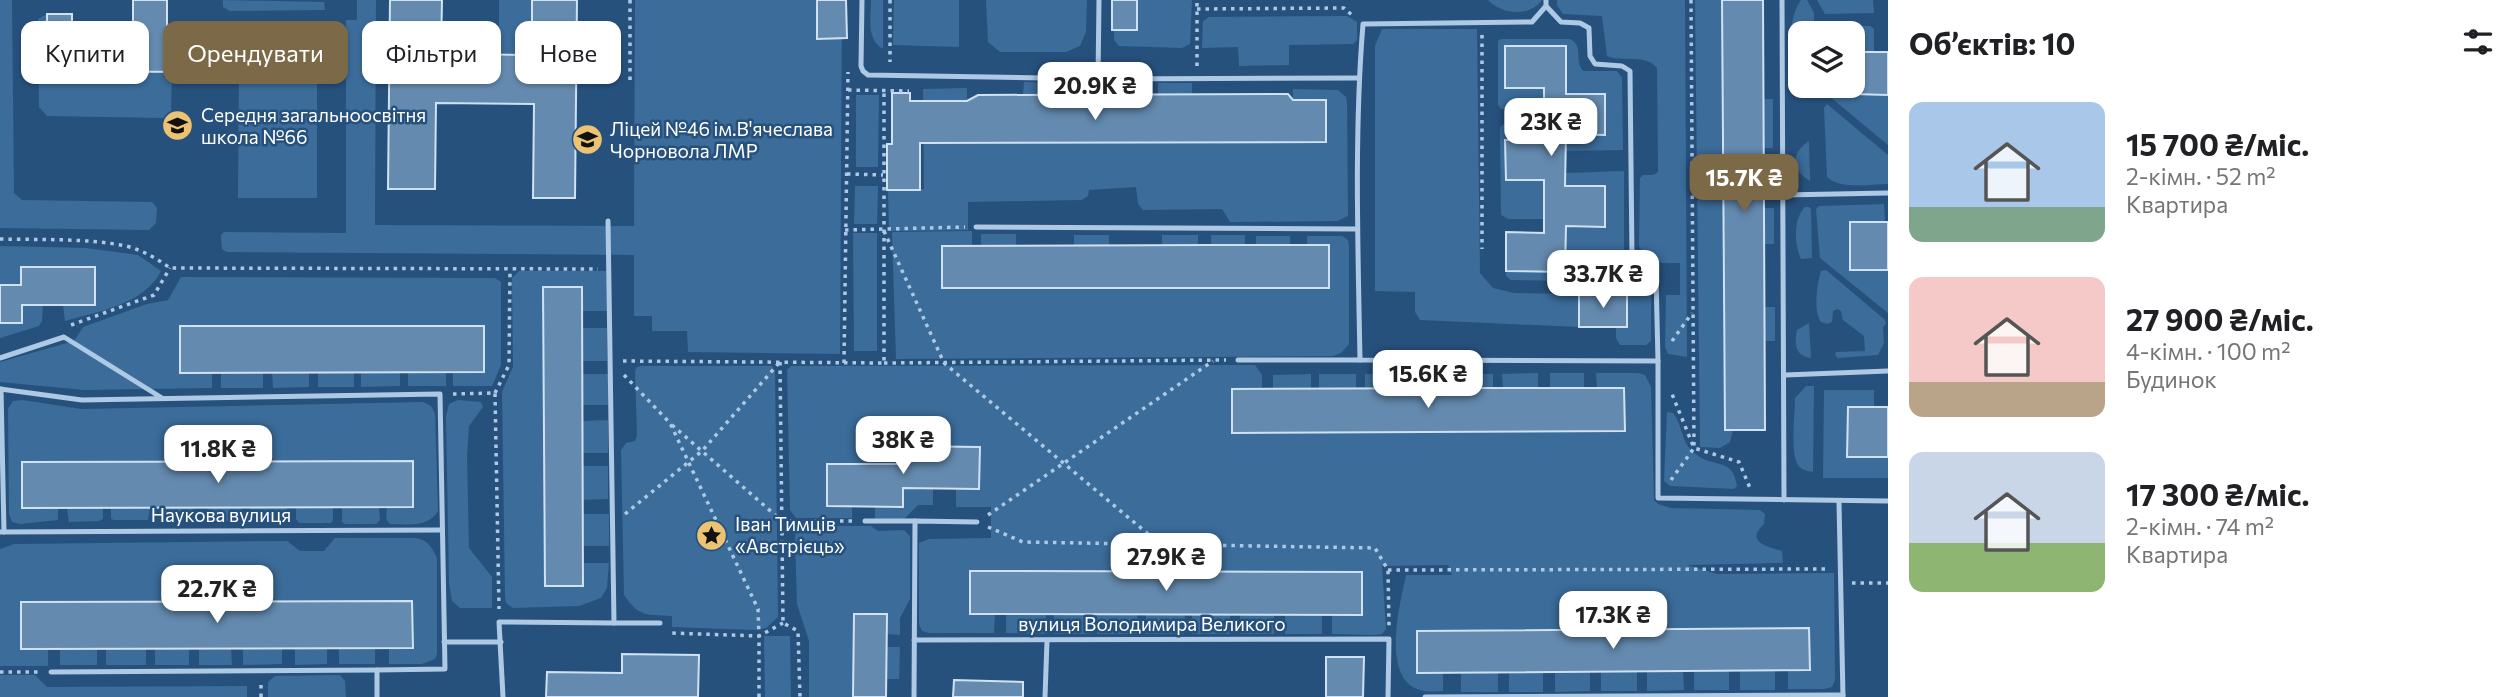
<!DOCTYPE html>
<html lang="uk">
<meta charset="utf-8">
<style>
body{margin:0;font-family:Commissioner,sans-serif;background:#f2f2f2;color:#202124;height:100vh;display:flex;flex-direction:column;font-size:26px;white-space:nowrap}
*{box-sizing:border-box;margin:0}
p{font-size:23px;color:#757577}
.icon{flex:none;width:38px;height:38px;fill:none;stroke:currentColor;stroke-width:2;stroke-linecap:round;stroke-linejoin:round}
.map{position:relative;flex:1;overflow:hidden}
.panel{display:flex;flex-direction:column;background:#fff;width:630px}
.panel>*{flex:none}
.top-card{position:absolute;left:21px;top:21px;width:665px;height:63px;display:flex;gap:14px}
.fabs{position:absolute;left:1788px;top:21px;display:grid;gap:14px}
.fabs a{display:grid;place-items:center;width:77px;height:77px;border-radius:14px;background:#fff;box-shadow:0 2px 5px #0004;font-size:35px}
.price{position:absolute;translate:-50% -60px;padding:0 16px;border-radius:14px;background:#fff;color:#222;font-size:23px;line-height:46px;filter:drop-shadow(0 2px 4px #0008)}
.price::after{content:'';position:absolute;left:50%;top:42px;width:21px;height:16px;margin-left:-10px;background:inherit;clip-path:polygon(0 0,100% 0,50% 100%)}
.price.selected{background:#7c6948;color:#fff}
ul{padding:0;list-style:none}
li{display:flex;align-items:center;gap:21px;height:175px;padding:0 21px}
li span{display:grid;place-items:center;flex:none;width:196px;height:140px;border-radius:14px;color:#555}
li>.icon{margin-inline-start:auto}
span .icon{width:84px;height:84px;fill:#fffc;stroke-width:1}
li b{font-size:30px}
h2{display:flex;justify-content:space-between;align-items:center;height:84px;padding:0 21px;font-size:30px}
.chip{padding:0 24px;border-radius:14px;background:#fff;box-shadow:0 2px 5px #0004;font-size:24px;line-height:63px}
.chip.selected{background:#7c6948;color:#fff}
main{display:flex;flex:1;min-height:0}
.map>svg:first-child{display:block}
.green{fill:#3b6c9a}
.building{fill:#648aaf;stroke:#cfe2f4;stroke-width:2}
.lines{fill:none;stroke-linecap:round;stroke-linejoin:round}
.path{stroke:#adc9e4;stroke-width:3.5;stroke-dasharray:3.5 5;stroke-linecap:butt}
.service{stroke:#adc9e4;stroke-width:5}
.labels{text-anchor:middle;stroke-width:5;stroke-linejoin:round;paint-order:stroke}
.poi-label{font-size:19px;fill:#fff;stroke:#27517d;text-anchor:start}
.street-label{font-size:19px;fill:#fff;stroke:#27517d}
</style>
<main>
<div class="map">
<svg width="1888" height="697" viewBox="0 0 1888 697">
<rect width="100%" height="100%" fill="#27517d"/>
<g class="green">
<polygon points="0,0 12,0 14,193 22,200 152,202 157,208 156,223 149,230 0,228"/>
<polygon points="223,0 324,2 325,10 230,11 223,7"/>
<polygon points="357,0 376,0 375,225 634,226 635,0 842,0 840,354 688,352 687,331 652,331 652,316 634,316 634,255 227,252 222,249 221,235 224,232 346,233 346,20 357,20"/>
<rect x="499" y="0" width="33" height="55"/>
<path d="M871,0H883V49C866,39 871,18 871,0Z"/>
<polygon points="894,0 959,0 959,47 893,45"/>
<polygon points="986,0 1087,0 1086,32 1080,46 1066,52 1000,52 988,42"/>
<polygon points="1115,0 1192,0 1190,44 1182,48 1119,46 1114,40"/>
<path d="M1488,0H1542C1529,18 1501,14 1488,0Z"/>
<path d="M1557,0H1685L1687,357L1668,354L1665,347L1666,295H1680V263C1662,263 1648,266 1639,246L1640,178L1643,175H1653L1658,172L1657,68C1645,53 1623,63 1607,56L1602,16L1563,14L1557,5Z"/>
<polygon points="1695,0 1722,0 1725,430 1733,430 1730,442 1720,448 1700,447"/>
<path d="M1801,0H1807L1814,13V33H1801V57H1796C1787,42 1791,14 1801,0Z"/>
<polygon points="1817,0 1873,0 1874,13 1825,14"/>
<polygon points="47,14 47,71 172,72 171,112 164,118 47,116 39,107 38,19"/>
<polygon points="1347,16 1357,22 1357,40 1353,44 1289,45 1289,65 1239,66 1238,47 1202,48 1203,21 1209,17"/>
<polygon points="1827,26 1870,26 1874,29 1874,52 1853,52 1853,33 1825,33 1825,27"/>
<polygon points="1382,29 1477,29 1480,273 1493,288 1514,293 1579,294 1579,327 1420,320 1415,312 1415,292 1375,291 1375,46"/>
<path d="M1501,39H1570C1584,45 1574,60 1583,71H1617L1622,78L1623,150L1566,151V134H1605V94H1566V47L1505,88H1544V111L1501,109L1498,105V41Z"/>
<polygon points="239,61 317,62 317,198 238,198"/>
<polygon points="1024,82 1058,83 1058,95 1023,95"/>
<rect x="1068" y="83" width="36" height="12"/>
<rect x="1158" y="83" width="34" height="11"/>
<polygon points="1826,86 1845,86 1846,94 1888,95 1888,145 1829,96"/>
<polygon points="967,88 967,101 1326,142 1326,100 1293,100 1293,89 1338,90 1346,97 1347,104 1348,216 1337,221 1230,222 1222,209 1143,210 1138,204 1136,187 1089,190 1088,196 1082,200 968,202 968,230 889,231 888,190 924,189 923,89"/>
<polygon points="856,95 879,95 878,167 856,167"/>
<rect x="1764" y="99" width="9" height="49"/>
<path d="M1827,104L1888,155V184C1869,184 1841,190 1827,177L1824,108Z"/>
<polygon points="1507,122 1544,122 1544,140 1505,141 1506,180 1544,180 1544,219 1508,219 1501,215 1500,129 1501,126"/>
<path d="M1809,141L1810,181C1790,169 1791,153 1809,141Z"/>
<path d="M1624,171V256C1615,267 1594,263 1580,263L1573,276L1567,281L1511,280L1506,276V271H1565L1566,226H1605V186H1566L1565,173Z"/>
<polygon points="855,186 878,186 877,224 854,224"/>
<polygon points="1884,204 1885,222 1850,222 1850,269 1888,270 1888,313 1820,258 1816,209 1819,206"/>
<path d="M1805,207H1809L1811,209L1812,258L1801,259C1794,244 1793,219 1805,207Z"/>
<rect x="1764" y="208" width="10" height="36"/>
<polygon points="972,231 972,246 942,246 942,288 1329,288 1329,246 1307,245 1307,236 1342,236 1348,240 1349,246 1349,344 1341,353 1333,356 896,359 892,232"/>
<polygon points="853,233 877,233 877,351 854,351"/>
<rect x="981" y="234" width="35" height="12"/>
<rect x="1074" y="235" width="35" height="11"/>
<rect x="1162" y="235" width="36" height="10"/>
<rect x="1211" y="235" width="34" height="10"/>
<rect x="1256" y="236" width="34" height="9"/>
<path d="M0,246L86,248L138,255L161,271C145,304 97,312 65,321L63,305L95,304V267H21V285H0Z"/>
<path d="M1826,270L1884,319L1886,323L1883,328L1884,343L1878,355L1838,358L1835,355L1836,352L1865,351L1864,336L1843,320L1841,311L1837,309L1833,311L1832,322L1827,324L1821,322C1813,310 1817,284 1821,271Z"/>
<polygon points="519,271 607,271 607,311 582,311 546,586 583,586 584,563 609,563 607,588 601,598 579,606 513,608 506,603 505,596 502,392 513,367 512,278"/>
<polygon points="181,277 495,278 501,282 501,365 492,386 453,386 453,372 484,372 484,326 181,326 212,372 212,388 84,390 0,382 0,362 74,341 83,327 147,304 168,300"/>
<polygon points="1627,294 1651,294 1651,341 1646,345 1620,345 1616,338 1616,327 1627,327"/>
<polygon points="22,305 43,305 42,321 39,326 0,338 0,323 22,323"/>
<rect x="1765" y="307" width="10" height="34"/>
<path d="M1809,323L1811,358C1795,356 1794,344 1797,330Z"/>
<rect x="582" y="328" width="25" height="33"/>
<path d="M1255,365L1262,375V389H1233V433L1624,431V388H1597L1596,373H1638L1645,375L1651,387L1654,500L1658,504L1671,508L1760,510L1765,514L1764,524C1744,542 1769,547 1782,551L1783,563L1687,565L1717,574L1834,573L1835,680L1832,687L1824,689H1788V670H1810L1809,628L1417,631V673H1443V691C1432,692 1420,692 1411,686C1384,666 1400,603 1406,575H1452L1448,565L1382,566L1386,629L1382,634L1375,635L1332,634V615H1362L1361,572L995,614L994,633H929L922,631L919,624V543L929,539L991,538V507H956V489H979L980,447L903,446L902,464H828L827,506H852V518H796L790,510L787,370L791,366Z"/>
<path d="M642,366H772L775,371L778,617L766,628L756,630L672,627V616C646,615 639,617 624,595L621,450L626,443L635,441L637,435L635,371L637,367Z"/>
<rect x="221" y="372" width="42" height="16"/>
<polygon points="272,372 309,372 309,387 273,388"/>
<rect x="318" y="372" width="36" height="15"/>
<polygon points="361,372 400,372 400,386 361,387"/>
<rect x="408" y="372" width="38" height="14"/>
<polygon points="1538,373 1538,388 1503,388 1502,374"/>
<rect x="1550" y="373" width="34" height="15"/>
<rect x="583" y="374" width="25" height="31"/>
<polygon points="1311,374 1311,389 1273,389 1273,375"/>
<rect x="1319" y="374" width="37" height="15"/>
<rect x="1365" y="374" width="37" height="14"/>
<rect x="1412" y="374" width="36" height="14"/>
<rect x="1456" y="374" width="37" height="14"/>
<path d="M1806,386H1814L1813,472C1808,471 1801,470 1798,465C1790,452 1795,414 1795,398Z"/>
<polygon points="1824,390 1874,390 1874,407 1848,407 1847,456 1888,457 1888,478 1823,478"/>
<path d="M23,400L81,409L423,402L431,406L435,413L438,511C428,528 408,524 390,524L386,519L387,507H413L412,461L22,462V508H58V520L21,524L12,522L9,514L8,409L13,401Z"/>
<polygon points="458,400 481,402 483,407 469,426 467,456 469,548 492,577 492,608 460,608 452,601 449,583 446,416 449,404"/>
<path d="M1667,412L1673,413C1684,427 1680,444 1697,455C1714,468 1733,457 1737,486L1734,489L1670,486L1664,481Z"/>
<polygon points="608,420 608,453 583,453 583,421"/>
<polygon points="583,466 608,466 608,499 583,500"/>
<polygon points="903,488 933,489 933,505 918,505 904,519 875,519 875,507 903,507"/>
<polygon points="242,507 242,518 237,521 210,521 207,517 207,508"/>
<polygon points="250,507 287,507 287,519 284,521 253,522 250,518"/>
<polygon points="296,507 333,507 333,520 331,523 299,523 296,519"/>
<polygon points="342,507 379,507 380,520 376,524 345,524 342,522"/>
<polygon points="67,508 103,508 103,519 99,521 69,522"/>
<polygon points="111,508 150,508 148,520 114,520 111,519"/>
<polygon points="159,508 195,508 195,518 191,520 163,520 159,516"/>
<rect x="583" y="514" width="26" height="32"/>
<polygon points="801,526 871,526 878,531 904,530 910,536 910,599 900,618 900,635 887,634 886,614 854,614 853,697 809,697 809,641 797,604 795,538 796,531"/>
<path d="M335,538H415C428,540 431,546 437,558V654L435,659L422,664H389V648L413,647L412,601L22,602L48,649V666H0V549L14,544L287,541L300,551H324Z"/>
<polygon points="1006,614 1046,614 1046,634 1006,633"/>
<rect x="1054" y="614" width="36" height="20"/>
<polygon points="1097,614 1137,614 1138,634 1097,634"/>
<polygon points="1146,614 1185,615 1184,634 1146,634"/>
<rect x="1192" y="615" width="38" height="19"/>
<rect x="1240" y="615" width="34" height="19"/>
<rect x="1285" y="615" width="37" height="19"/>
<polygon points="764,636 790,636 791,697 765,697"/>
<polygon points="886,647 900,647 899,679 886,679"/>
<rect x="60" y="648" width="37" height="17"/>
<rect x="106" y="648" width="40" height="17"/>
<rect x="155" y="648" width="34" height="17"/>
<polygon points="199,648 231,648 232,665 199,665"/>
<polygon points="243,648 282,648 282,664 243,665"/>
<polygon points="295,648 327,648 327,664 295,665"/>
<rect x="339" y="648" width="36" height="16"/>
<polygon points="1775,670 1775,690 1740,690 1740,671"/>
<polygon points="1637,671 1637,691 1601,691 1601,672"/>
<polygon points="1647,671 1683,671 1684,690 1647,691"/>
<rect x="1694" y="671" width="35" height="19"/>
<polygon points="1543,672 1543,692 1509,692 1509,673"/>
<polygon points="1555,672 1590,672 1590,691 1555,692"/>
<rect x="1461" y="673" width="37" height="19"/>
<polygon points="0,675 35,675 47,687 247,686 247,697 0,697"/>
<polygon points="340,675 345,681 346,697 268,697 268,682 275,676"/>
</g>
<g class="building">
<polygon points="133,0 167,0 167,29 186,29 187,72 47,71 47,14 72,14 72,27 133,27"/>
<polygon points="390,0 442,0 441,54 532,55 532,0 577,0 575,198 533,198 534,104 436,103 435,189 388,189"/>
<polygon points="817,0 846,0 847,38 817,39"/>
<rect x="1112" y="0" width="25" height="30"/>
<polygon points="1722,0 1763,0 1765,430 1725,430"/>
<polygon points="1505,46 1566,46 1566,94 1605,94 1605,135 1566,134 1565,186 1605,186 1605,227 1566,226 1565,272 1506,271 1506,232 1544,233 1544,180 1506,180 1505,140 1544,140 1544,88 1505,88"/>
<polygon points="1853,52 1888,52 1888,95 1853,94"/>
<polygon points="892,93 910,93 910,101 967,101 978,95 1288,94 1293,100 1326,100 1326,142 920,143 920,190 887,190 887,144 892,144"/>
<rect x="1850" y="222" width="38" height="48"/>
<polygon points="1211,245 1329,245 1329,288 942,288 942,246"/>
<polygon points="21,267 95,267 95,305 22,305 22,323 0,323 0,285 21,285"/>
<polygon points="543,287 582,287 583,586 545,586"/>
<rect x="1579" y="294" width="48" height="33"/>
<polygon points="180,326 484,326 484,372 180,373"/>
<polygon points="1493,388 1624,388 1625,431 1232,433 1232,389"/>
<polygon points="1848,407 1888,407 1888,457 1847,457"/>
<polygon points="903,446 980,447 979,489 903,488 903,507 827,506 827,464 902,464"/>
<polygon points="413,461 413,507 22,508 22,462"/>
<polygon points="970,571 1362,572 1362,615 970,614"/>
<polygon points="412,601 413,648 21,649 21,602"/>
<polygon points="854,614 887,614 886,697 853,697"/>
<polygon points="1809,628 1810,670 1417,673 1417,631"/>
<polygon points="622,654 699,655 698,697 546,697 547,672 622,673"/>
<polygon points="1326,657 1364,657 1363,697 1326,697"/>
<polygon points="954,680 1023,682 1023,697 953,697"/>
</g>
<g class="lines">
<g class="path">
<polyline points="630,0 630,81"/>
<polyline points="890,0 890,62"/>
<polyline points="1691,0 1694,448 1739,462 1750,488"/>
<polyline points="1197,9 1344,8 1353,16"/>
<polyline points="1482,35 1482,249"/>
<polyline points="1197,66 1197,0"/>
<polyline points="848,90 909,91"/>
<polyline points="847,174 883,175"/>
<polyline points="845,230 965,227"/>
<polyline points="884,231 944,363 1160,544"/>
<path d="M0,239C41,240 86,238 126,246C142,250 156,258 170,268L598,269"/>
<polyline points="71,325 154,295 170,268"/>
<polyline points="1672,341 1692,313"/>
<polyline points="623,361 884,363 884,90"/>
<polyline points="780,362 783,623 798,631 800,697"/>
<polyline points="844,363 848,72"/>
<polyline points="884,363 1226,360"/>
<polyline points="624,375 670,423 758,609 759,636 670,633"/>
<polyline points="495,393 509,365 510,269"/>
<polyline points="453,394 495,393 499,609"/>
<polyline points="672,425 782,521 852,521"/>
<polyline points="1671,480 1694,448 1672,394"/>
<polyline points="625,514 702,451 779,363"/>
<polyline points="988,515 1213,361"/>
<polyline points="988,527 1023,542 1375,548 1388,570 1389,626"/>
<polyline points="1388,570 1828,569"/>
<polyline points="1852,583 1888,583"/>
<polyline points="0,672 39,672"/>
<polyline points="261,697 261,682"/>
<polyline points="759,697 759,636 783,623"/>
</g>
<g class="service">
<polyline points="862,0 861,66 863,71 868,75 1098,79 1358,78"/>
<path d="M1546,0V6L1532,22L1363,24C1354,135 1358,248 1360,360L1658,361V498L1888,501"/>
<polyline points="1782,0 1784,500"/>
<polyline points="1546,6 1561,22 1580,23 1589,28 1590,56 1595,64 1622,66 1630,71 1632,258 1635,265 1650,271 1656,276 1658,361"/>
<polyline points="1098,79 1099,0"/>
<polyline points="1782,195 1888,193"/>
<polyline points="976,227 1357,229"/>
<polyline points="0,358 64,337 162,398"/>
<polyline points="1238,360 1360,360"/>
<polyline points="1785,375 1888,371"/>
<polyline points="0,389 82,400 440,394 445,669 377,670 377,697"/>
<polyline points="1,389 4,532"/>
<polyline points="1839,502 1843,697"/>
<polyline points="865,521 915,521"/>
<polyline points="0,532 442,530"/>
<polyline points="614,623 660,623"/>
<polyline points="914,640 1389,639 1388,697"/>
<polyline points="444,642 501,642"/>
<polyline points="51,672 377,670"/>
<polyline points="503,697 499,622 614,623 608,221"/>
<polyline points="914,697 915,521 977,522"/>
<polyline points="1045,697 1047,641"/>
<polyline points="1425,697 1843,695"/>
</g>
</g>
<defs>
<symbol id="school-disc" viewBox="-11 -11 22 22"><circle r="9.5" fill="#ecc273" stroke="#27517d"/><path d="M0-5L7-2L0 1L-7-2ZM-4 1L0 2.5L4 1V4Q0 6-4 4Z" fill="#111"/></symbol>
<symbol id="sight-disc" viewBox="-11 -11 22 22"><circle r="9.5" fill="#ecc273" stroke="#27517d"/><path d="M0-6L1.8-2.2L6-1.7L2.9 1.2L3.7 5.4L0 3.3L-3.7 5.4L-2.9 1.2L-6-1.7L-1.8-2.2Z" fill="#111"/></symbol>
</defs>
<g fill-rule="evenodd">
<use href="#school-disc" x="160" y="108" width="35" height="35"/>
<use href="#school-disc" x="570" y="122" width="35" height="35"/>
<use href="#sight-disc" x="694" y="518" width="35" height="35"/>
</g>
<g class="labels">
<g class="poi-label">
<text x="201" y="122">Середня загальноосвітня<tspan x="201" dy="22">школа №66</tspan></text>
<text x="610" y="136">Ліцей №46 ім.В'ячеслава<tspan x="610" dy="22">Чорновола ЛМР</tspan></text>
<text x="735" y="531">Іван Тимців<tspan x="735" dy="22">«Австрієць»</tspan></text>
</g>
<g class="street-label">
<text x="221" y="522">Наукова вулиця</text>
<text x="1152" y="631">вулиця Володимира Великого</text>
</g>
</g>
</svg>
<div class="fabs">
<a><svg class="icon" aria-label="layers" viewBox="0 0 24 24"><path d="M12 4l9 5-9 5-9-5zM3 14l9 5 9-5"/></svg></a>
</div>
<b class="price" style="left:1095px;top:122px">20.9K ₴</b>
<b class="price" style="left:1551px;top:158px">23K ₴</b>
<b class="price selected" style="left:1744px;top:214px">15.7K ₴</b>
<b class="price" style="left:1603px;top:310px">33.7K ₴</b>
<b class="price" style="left:1428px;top:410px">15.6K ₴</b>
<b class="price" style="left:903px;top:476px">38K ₴</b>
<b class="price" style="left:218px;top:485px">11.8K ₴</b>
<b class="price" style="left:1166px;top:593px">27.9K ₴</b>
<b class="price" style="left:217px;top:625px">22.7K ₴</b>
<b class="price" style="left:1613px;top:651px">17.3K ₴</b>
<div class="top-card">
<a class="chip">Купити</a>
<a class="chip selected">Орендувати</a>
<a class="chip">Фільтри</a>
<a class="chip">Нове</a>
</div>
</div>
<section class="panel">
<h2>Об’єктів: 10<svg class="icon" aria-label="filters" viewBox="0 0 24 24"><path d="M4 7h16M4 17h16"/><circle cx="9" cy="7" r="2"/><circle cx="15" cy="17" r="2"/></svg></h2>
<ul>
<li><span style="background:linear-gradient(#a9c7e8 75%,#7fa58c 0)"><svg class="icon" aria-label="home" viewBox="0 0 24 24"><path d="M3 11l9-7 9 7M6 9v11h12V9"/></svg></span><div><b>15 700 ₴/міс.</b><p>2-кімн. · 52 m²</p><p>Квартира</p></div></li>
<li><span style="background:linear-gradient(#f6c9c9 75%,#b9a48a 0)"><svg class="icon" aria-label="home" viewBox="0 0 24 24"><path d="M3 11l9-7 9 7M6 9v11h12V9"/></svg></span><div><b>27 900 ₴/міс.</b><p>4-кімн. · 100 m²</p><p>Будинок</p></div></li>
<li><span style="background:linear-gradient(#c9d6e8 65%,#8fb573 0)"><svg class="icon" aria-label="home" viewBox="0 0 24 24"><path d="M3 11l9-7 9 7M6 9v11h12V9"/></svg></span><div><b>17 300 ₴/міс.</b><p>2-кімн. · 74 m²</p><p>Квартира</p></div></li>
</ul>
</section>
</main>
